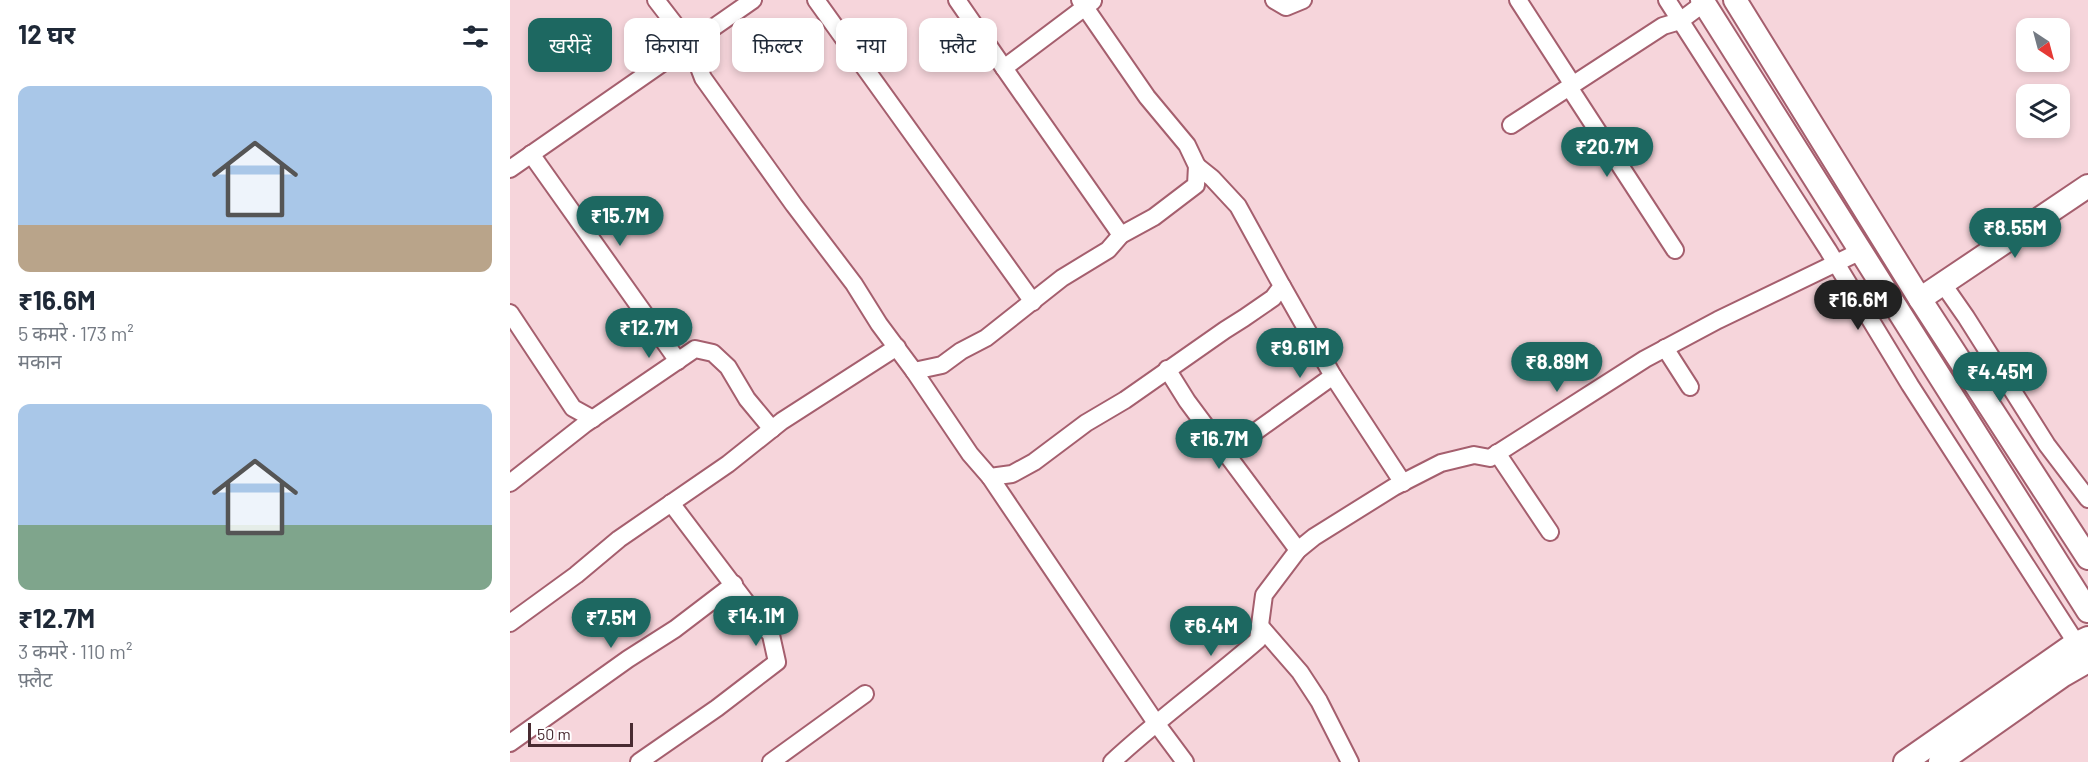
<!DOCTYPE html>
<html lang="hi">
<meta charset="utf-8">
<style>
body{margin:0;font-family:Barlow,"Noto Sans Devanagari",sans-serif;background:#f2f2f3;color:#1f2937;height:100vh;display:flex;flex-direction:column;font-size:22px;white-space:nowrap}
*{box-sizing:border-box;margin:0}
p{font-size:20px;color:#747a83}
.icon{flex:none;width:33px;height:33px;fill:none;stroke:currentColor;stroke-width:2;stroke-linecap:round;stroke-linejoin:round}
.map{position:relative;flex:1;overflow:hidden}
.panel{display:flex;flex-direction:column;background:#fff;width:510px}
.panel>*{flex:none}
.hud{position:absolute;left:18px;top:18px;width:570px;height:54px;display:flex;gap:12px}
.needle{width:39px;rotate:144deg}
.controls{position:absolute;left:1506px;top:18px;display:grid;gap:12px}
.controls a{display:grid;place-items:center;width:54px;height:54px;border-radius:12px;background:#fff;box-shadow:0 3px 9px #0003;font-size:30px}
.scale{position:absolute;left:18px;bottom:15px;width:105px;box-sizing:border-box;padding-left:6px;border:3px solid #492b31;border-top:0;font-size:16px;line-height:21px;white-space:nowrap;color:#492b31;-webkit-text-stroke:4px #fff;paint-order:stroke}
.price{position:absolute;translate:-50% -51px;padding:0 14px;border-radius:21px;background:#1d6861;color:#fff;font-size:20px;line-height:39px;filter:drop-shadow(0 2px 3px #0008)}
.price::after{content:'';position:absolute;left:50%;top:36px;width:18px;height:14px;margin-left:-9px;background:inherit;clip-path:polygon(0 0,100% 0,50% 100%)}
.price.on{background:#222;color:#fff}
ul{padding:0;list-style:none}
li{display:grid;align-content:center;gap:12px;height:318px;padding:0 18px}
li span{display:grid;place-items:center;height:186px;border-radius:12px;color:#555}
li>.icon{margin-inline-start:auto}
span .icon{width:108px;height:108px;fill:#fffc;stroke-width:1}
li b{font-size:26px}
h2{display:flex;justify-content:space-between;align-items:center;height:72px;padding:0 18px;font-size:26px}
.tag{padding:0 21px;border-radius:12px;background:#fff;box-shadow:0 3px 9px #0003;font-size:21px;line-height:54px}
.tag.on{background:#1d6861;color:#fff}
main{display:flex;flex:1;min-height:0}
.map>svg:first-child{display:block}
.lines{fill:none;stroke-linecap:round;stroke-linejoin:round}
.street-casing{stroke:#a55f6e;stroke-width:20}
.secondary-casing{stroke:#a55f6e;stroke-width:26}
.street{stroke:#fff;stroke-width:16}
.secondary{stroke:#fff;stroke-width:22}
</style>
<main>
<section class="panel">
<h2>12 घर<svg class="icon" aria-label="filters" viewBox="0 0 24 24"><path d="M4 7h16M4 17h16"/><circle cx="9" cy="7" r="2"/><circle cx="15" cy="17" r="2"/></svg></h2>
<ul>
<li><span style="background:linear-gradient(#a9c7e8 75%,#b9a48a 0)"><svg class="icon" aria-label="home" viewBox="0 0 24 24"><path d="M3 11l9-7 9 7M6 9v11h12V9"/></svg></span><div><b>₹16.6M</b><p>5 कमरे · 173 m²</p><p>मकान</p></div></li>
<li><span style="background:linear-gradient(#a9c7e8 65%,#7fa58c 0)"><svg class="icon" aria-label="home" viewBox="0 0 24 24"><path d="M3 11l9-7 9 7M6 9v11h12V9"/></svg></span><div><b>₹12.7M</b><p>3 कमरे · 110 m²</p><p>फ़्लैट</p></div></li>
</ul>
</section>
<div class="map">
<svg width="1578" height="762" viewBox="0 0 1578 762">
<rect width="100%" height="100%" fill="#f6d5db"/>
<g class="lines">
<defs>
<g id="street">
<polyline points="146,0 180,44 193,78 284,205 344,284 369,324 404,371 432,365 451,351 476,338 552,278 598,250 611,235 644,217 686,185 687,166 677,145 637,97 570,0"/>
<polyline points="306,0 523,302"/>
<polyline points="447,0 494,68 583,1"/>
<polyline points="764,0 776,7 793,0"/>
<polyline points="1008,0 1063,85"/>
<polyline points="1157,0 1318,250 1400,385 1572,652"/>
<polyline points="494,68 611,235"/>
<polyline points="1059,87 1165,250"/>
<polyline points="1001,125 1153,26 1170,21 1194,3"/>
<polyline points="21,154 168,361"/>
<polyline points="0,169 243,0"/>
<polyline points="1433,284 1456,317 1537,445 1578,499"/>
<polyline points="0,313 63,408 83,419"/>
<polyline points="1155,348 1180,387"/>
<polyline points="657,369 677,401 788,550"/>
<polyline points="404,371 460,454 480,477 502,474 524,462 576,423 615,400 715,330 734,318 763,298 772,286 728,206 702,178 687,166"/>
<polyline points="823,376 893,483"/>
<polyline points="717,452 823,376 772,286"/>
<polyline points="987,453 1040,532"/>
<polyline points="480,477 646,723 675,762"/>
<polyline points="0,483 75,424 185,349 203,353 218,367 237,399 262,429"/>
<polyline points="0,623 66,575 109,539 218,464 272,421 387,347"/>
<polyline points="750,626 790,672 809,701 840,762"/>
<polyline points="0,743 118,659 165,629 224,584"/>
<polyline points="129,762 207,708 267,662 261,635 161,503"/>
<polyline points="261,762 355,694"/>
<path d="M602,762C648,719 700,682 748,640L754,595L788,550L804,537L884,487L931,463L964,455L980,458L1135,359L1208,320L1351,251"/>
</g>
<g id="secondary">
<polyline points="1192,0 1578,611"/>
<polyline points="1225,0 1410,299 1578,558"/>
<polyline points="1410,299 1578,186"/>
<polyline points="1395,762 1563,645 1578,638"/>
<polyline points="1430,762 1552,676 1578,661"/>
</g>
</defs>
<use href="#street" class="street-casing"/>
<use href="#secondary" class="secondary-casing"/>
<use href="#street" class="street"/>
<use href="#secondary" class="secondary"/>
</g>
</svg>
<div class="controls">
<a><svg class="needle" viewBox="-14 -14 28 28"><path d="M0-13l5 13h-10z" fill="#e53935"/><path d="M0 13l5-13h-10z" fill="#747a83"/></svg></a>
<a><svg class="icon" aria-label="layers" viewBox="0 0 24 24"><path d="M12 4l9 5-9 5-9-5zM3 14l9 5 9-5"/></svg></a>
</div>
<div class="scale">50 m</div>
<b class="price" style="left:1097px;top:178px">₹20.7M</b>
<b class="price" style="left:110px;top:247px">₹15.7M</b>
<b class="price" style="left:1505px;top:259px">₹8.55M</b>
<b class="price on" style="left:1348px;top:331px">₹16.6M</b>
<b class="price" style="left:139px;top:359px">₹12.7M</b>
<b class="price" style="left:790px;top:379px">₹9.61M</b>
<b class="price" style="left:1047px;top:393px">₹8.89M</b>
<b class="price" style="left:1490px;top:403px">₹4.45M</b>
<b class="price" style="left:709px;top:470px">₹16.7M</b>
<b class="price" style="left:246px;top:647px">₹14.1M</b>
<b class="price" style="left:101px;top:649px">₹7.5M</b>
<b class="price" style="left:701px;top:657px">₹6.4M</b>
<div class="hud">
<a class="tag on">खरीदें</a>
<a class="tag">किराया</a>
<a class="tag">फ़िल्टर</a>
<a class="tag">नया</a>
<a class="tag">फ़्लैट</a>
</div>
</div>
</main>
